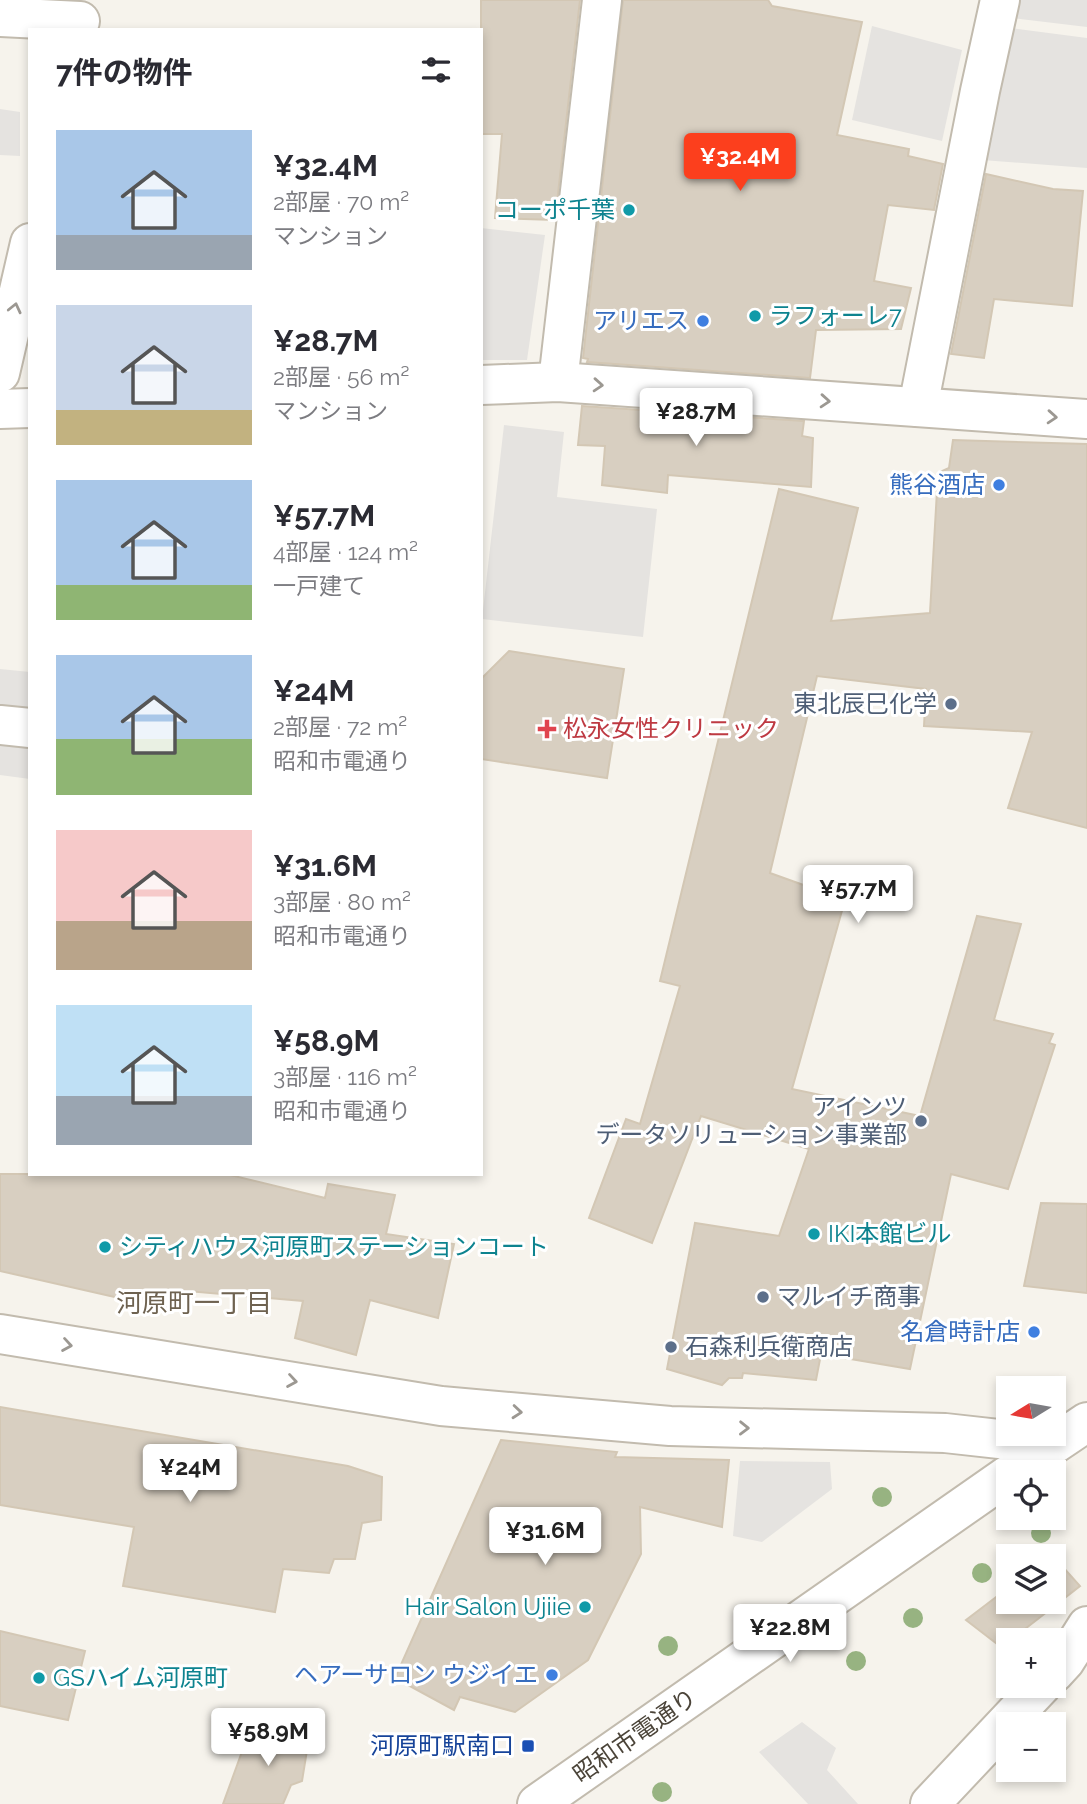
<!DOCTYPE html>
<html lang="ja">
<meta charset="utf-8">
<style>
body{margin:0;font-family:Raleway,"Noto Sans JP",sans-serif;background:#f7f7f7;color:#2b2b33;height:100vh;display:flex;flex-direction:column;font-size:26px;white-space:nowrap}
*{box-sizing:border-box;margin:0}
p{font-size:23px;color:#7c7c81}
.icon{flex:none;width:38px;height:38px;fill:none;stroke:currentColor;stroke-width:2;stroke-linecap:round;stroke-linejoin:round}
.map{position:relative;flex:1;overflow:hidden}
.sheet{position:absolute;left:28px;top:28px;width:455px;height:1148px;display:flex;flex-direction:column;background:#fff;border-radius:0px;box-shadow:0 4px 10px #0003}
.sheet>*{flex:none}
.needle{width:46px;rotate:259deg}
.fabs{position:absolute;left:996px;top:1376px;display:grid;gap:14px}
.fabs a{display:grid;place-items:center;width:70px;height:70px;border-radius:0px;background:#fff;box-shadow:0 4px 10px #0003;font-size:35px}
.price{position:absolute;translate:-50% -60px;padding:0 16px;border-radius:7px;background:#fff;color:#222;font-size:23px;line-height:46px;filter:drop-shadow(0 2px 4px #0008)}
.price::after{content:'';position:absolute;left:50%;top:42px;width:21px;height:16px;margin-left:-10px;background:inherit;clip-path:polygon(0 0,100% 0,50% 100%)}
.price.current{background:#fc3f1d;color:#fff}
ul{padding:0;list-style:none}
li{display:flex;align-items:center;gap:21px;height:175px;padding:0 28px}
li span{display:grid;place-items:center;flex:none;width:196px;height:140px;border-radius:0px;color:#555}
li>.icon{margin-inline-start:auto}
span .icon{width:84px;height:84px;fill:#fffc;stroke-width:1}
li b{font-size:30px}
h2{display:flex;justify-content:space-between;align-items:center;height:84px;padding:0 28px;font-size:30px}
.map>svg:first-child{display:block}
.parking{fill:#e5e3e0}
.building{fill:#d8cfc1;stroke:#d3c7b4;stroke-width:2}
.lines{fill:none;stroke-linecap:round;stroke-linejoin:round}
.minor-casing{stroke:#c2bbae;stroke-width:42}
.minor{stroke:#fff;stroke-width:38}
.tree{fill:#97b381}
.oneway{stroke:#9c9892}
.culture-dot{fill:#0f9aa8;stroke:#fff;stroke-width:2.5}
.shop-dot{fill:#3f7fe0;stroke:#fff;stroke-width:2.5}
.service-dot{fill:#5c6f8a;stroke:#fff;stroke-width:2.5}
.health-dot{fill:#e0444e;stroke:#fff;stroke-width:2.5}
.transit-dot{fill:#1a4fb4;stroke:#fff;stroke-width:2.5}
.labels{text-anchor:middle;stroke-width:6;stroke-linejoin:round;paint-order:stroke}
.culture-label{font-size:24px;fill:#0d838f;stroke:#fff;text-anchor:start}
.shop-label{font-size:24px;fill:#366cbe;stroke:#fff;text-anchor:end}
.service-label{font-size:24px;fill:#4e5e75;stroke:#fff;text-anchor:end}
.health-label{font-size:24px;fill:#be3a42;stroke:#fff;text-anchor:start}
.street-label{font-size:24px;fill:#4b4439;stroke:#fff}
.transit-label{font-size:24px;fill:#164399;stroke:#fff;text-anchor:end}
.neighbourhood-label{font-size:26px;fill:#6e6250;stroke:#fff}
</style>
<div class="map">
<svg width="1087" height="1804" viewBox="0 0 1087 1804">
<rect width="100%" height="100%" fill="#f6f3ec"/>
<g class="parking">
<polygon points="1014,0 1087,0 1087,27 1011,18"/>
<polygon points="872,26 962,50 942,141 852,120"/>
<polygon points="1011,28 1087,38 1087,168 982,160"/>
<polygon points="0,109 20,112 20,156 0,155"/>
<polygon points="481,228 545,235 527,360 481,360"/>
<polygon points="504,425 564,432 557,497 657,509 643,637 482,619"/>
<polygon points="0,669 30,672 30,779 0,775"/>
<polygon points="740,1461 830,1462 832,1489 762,1542 733,1536"/>
<polygon points="802,1722 836,1748 827,1770 858,1804 808,1804 759,1752"/>
</g>
<g class="building">
<polygon points="481,0 580,0 555,220 495,218 502,134 481,134"/>
<polygon points="623,0 768,0 772,6 862,22 837,135 909,149 908,156 943,164 934,210 888,205 874,281 911,288 901,329 816,330 810,378 587,362 588,359 583,358"/>
<polygon points="986,174 1053,189 1083,191 1072,306 994,299 984,358 951,354"/>
<polygon points="582,406 804,421 802,436 813,438 811,487 668,475 667,493 602,485 605,446 578,445"/>
<polygon points="953,440 1087,444 1087,828 1008,808 1032,732 924,726 926,689 817,676 770,873 845,900 792,1089 920,1116 977,916 1021,924 994,1020 1053,1034 1049,1043 1055,1045 1008,1189 951,1174 910,1369 821,1354 816,1380 743,1373 742,1378 729,1378 722,1385 667,1369 695,1223 779,1236 809,1149 701,1116 652,1243 589,1218 626,1119 640,1124 680,986 660,981 779,489 858,508 831,621 930,613 938,473 949,468"/>
<polygon points="509,651 624,669 607,778 481,759 481,679"/>
<polygon points="0,1174 226,1174 325,1198 328,1184 395,1195 386,1234 454,1244 438,1318 370,1300 356,1355 295,1338 303,1301 176,1290 172,1310 0,1271"/>
<polygon points="1041,1203 1087,1204 1087,1293 1024,1286"/>
<polygon points="0,1407 348,1466 382,1477 381,1520 362,1523 355,1559 334,1559 329,1573 283,1569 275,1612 123,1586 134,1527 0,1505"/>
<polygon points="501,1440 617,1452 615,1457 729,1460 722,1527 640,1507 641,1554 588,1660 515,1712 460,1697 454,1710 395,1678"/>
<polygon points="1054,1557 1080,1586 1011,1640 1008,1640 1008,1642 1001,1647 966,1620 1008,1588 1008,1601 1054,1601"/>
<polygon points="0,1631 85,1651 68,1720 0,1706"/>
<polygon points="251,1727 309,1738 302,1781 291,1785 283,1804 223,1804"/>
</g>
<g class="lines">
<defs>
<g id="minor">
<polyline points="0,17 80,21"/>
<polyline points="0,373 30,243"/>
<polyline points="558,382 602,0"/>
<polyline points="481,385 558,382 1087,419"/>
<polyline points="918,407 980,91 1000,0"/>
<polyline points="0,409 30,408"/>
<polyline points="0,725 30,728"/>
<polyline points="0,1334 441,1406 670,1426 945,1433 1052,1445"/>
<polyline points="1032,1459 1087,1422"/>
<polyline points="1054,1673 1065,1661 1087,1626"/>
<polyline points="537,1804 1008,1475"/>
<polyline points="930,1804 1042,1685"/>
</g>
</defs>
<use href="#minor" class="minor-casing"/>
<use href="#minor" class="minor"/>
</g>
<g class="tree">
<circle cx="882" cy="1497" r="10"/>
<circle cx="1041" cy="1533" r="10"/>
<circle cx="982" cy="1573" r="10"/>
<circle cx="913" cy="1618" r="10"/>
<circle cx="668" cy="1646" r="10"/>
<circle cx="856" cy="1661" r="10"/>
<circle cx="662" cy="1792" r="10"/>
</g>
<defs><path id="oneway-chevron" d="M-2-3.5L2.5 0L-2 3.5" fill="none" stroke-width="1.6" stroke-linecap="round" stroke-linejoin="round" transform="scale(1.75)"/></defs>
<g class="oneway">
<use href="#oneway-chevron" transform="translate(15 308) rotate(-77)"/>
<use href="#oneway-chevron" transform="translate(598 385) rotate(4)"/>
<use href="#oneway-chevron" transform="translate(825 401) rotate(4)"/>
<use href="#oneway-chevron" transform="translate(1052 417) rotate(4)"/>
<use href="#oneway-chevron" transform="translate(67 1345) rotate(9)"/>
<use href="#oneway-chevron" transform="translate(292 1381) rotate(9)"/>
<use href="#oneway-chevron" transform="translate(517 1412) rotate(5)"/>
<use href="#oneway-chevron" transform="translate(744 1428) rotate(1)"/>
</g>
<g class="culture-dot">
<circle cx="629" cy="210" r="7"/>
<circle cx="755" cy="316" r="7"/>
<circle cx="814" cy="1234" r="7"/>
<circle cx="105" cy="1247" r="7"/>
<circle cx="585" cy="1607" r="7"/>
<circle cx="39" cy="1678" r="7"/>
</g>
<g class="shop-dot">
<circle cx="703" cy="321" r="7"/>
<circle cx="999" cy="485" r="7"/>
<circle cx="1034" cy="1332" r="7"/>
<circle cx="552" cy="1675" r="7"/>
</g>
<g class="service-dot">
<circle cx="951" cy="704" r="7"/>
<circle cx="921" cy="1121" r="7"/>
<circle cx="763" cy="1297" r="7"/>
<circle cx="671" cy="1347" r="7"/>
</g>
<path class="health-dot" d="M543.5 718.5h7v7h7v7h-7v7h-7v-7h-7v-7h7z"/>
<rect class="transit-dot" x="521" y="1739" width="14" height="14" rx="3.5"/>
<g class="labels">
<g class="culture-label">
<text x="615" y="218" text-anchor="end">コーポ千葉</text>
<text x="769" y="324">ラフォーレ7</text>
<text x="828" y="1242">IKI本館ビル</text>
<text x="119" y="1255">シティハウス河原町ステーションコート</text>
<text x="571" y="1615" text-anchor="end">Hair Salon Ujiie</text>
<text x="53" y="1686">GSハイム河原町</text>
</g>
<g class="shop-label">
<text x="689" y="329">アリエス</text>
<text x="985" y="493">熊谷酒店</text>
<text x="1020" y="1340">名倉時計店</text>
<text x="538" y="1683">ヘアーサロン ウジイエ</text>
</g>
<g class="service-label">
<text x="937" y="712">東北辰巳化学</text>
<text x="907" y="1115">アインツ<tspan x="907" dy="28">データソリューション事業部</tspan></text>
<text x="777" y="1305" text-anchor="start">マルイチ商事</text>
<text x="685" y="1355" text-anchor="start">石森利兵衛商店</text>
</g>
<g class="health-label">
<text x="563" y="737">松永女性クリニック</text>
</g>
<g class="street-label">
<text transform="translate(635 1736) rotate(-35)" y="8">昭和市電通り</text>
</g>
<g class="transit-label">
<text x="514" y="1754">河原町駅南口</text>
</g>
<g class="neighbourhood-label">
<text x="194" y="1312">河原町一丁目</text>
</g>
</g>
</svg>
<div class="fabs">
<a><svg class="needle" viewBox="-14 -14 28 28"><path d="M0-13l5 13h-10z" fill="#e53935"/><path d="M0 13l5-13h-10z" fill="#7c7c81"/></svg></a>
<a><svg class="icon" aria-label="locate" viewBox="0 0 24 24"><circle cx="12" cy="12" r="6"/><path d="M12 2v4M12 18v4M2 12h4M18 12h4"/></svg></a>
<a><svg class="icon" aria-label="layers" viewBox="0 0 24 24"><path d="M12 4l9 5-9 5-9-5zM3 14l9 5 9-5"/></svg></a>
<a>+</a>
<a>−</a>
</div>
<b class="price current" style="left:740px;top:193px">¥32.4M</b>
<b class="price" style="left:696px;top:448px">¥28.7M</b>
<b class="price" style="left:858px;top:925px">¥57.7M</b>
<b class="price" style="left:190px;top:1504px">¥24M</b>
<b class="price" style="left:545px;top:1567px">¥31.6M</b>
<b class="price" style="left:790px;top:1664px">¥22.8M</b>
<b class="price" style="left:268px;top:1768px">¥58.9M</b>
<section class="sheet">
<h2>7件の物件<svg class="icon" aria-label="filters" viewBox="0 0 24 24"><path d="M4 7h16M4 17h16"/><circle cx="9" cy="7" r="2"/><circle cx="15" cy="17" r="2"/></svg></h2>
<ul>
<li><span style="background:linear-gradient(#a9c7e8 75%,#9aa5b1 0)"><svg class="icon" aria-label="home" viewBox="0 0 24 24"><path d="M3 11l9-7 9 7M6 9v11h12V9"/></svg></span><div><b>¥32.4M</b><p>2部屋 · 70 m²</p><p>マンション</p></div></li>
<li><span style="background:linear-gradient(#c9d6e8 75%,#c2b280 0)"><svg class="icon" aria-label="home" viewBox="0 0 24 24"><path d="M3 11l9-7 9 7M6 9v11h12V9"/></svg></span><div><b>¥28.7M</b><p>2部屋 · 56 m²</p><p>マンション</p></div></li>
<li><span style="background:linear-gradient(#a9c7e8 75%,#8fb573 0)"><svg class="icon" aria-label="home" viewBox="0 0 24 24"><path d="M3 11l9-7 9 7M6 9v11h12V9"/></svg></span><div><b>¥57.7M</b><p>4部屋 · 124 m²</p><p>一戸建て</p></div></li>
<li><span style="background:linear-gradient(#a9c7e8 60%,#8fb573 0)"><svg class="icon" aria-label="home" viewBox="0 0 24 24"><path d="M3 11l9-7 9 7M6 9v11h12V9"/></svg></span><div><b>¥24M</b><p>2部屋 · 72 m²</p><p>昭和市電通り</p></div></li>
<li><span style="background:linear-gradient(#f6c9c9 65%,#b9a48a 0)"><svg class="icon" aria-label="home" viewBox="0 0 24 24"><path d="M3 11l9-7 9 7M6 9v11h12V9"/></svg></span><div><b>¥31.6M</b><p>3部屋 · 80 m²</p><p>昭和市電通り</p></div></li>
<li><span style="background:linear-gradient(#bfe0f5 65%,#9aa5b1 0)"><svg class="icon" aria-label="home" viewBox="0 0 24 24"><path d="M3 11l9-7 9 7M6 9v11h12V9"/></svg></span><div><b>¥58.9M</b><p>3部屋 · 116 m²</p><p>昭和市電通り</p></div></li>
</ul>
</section>
</div>
